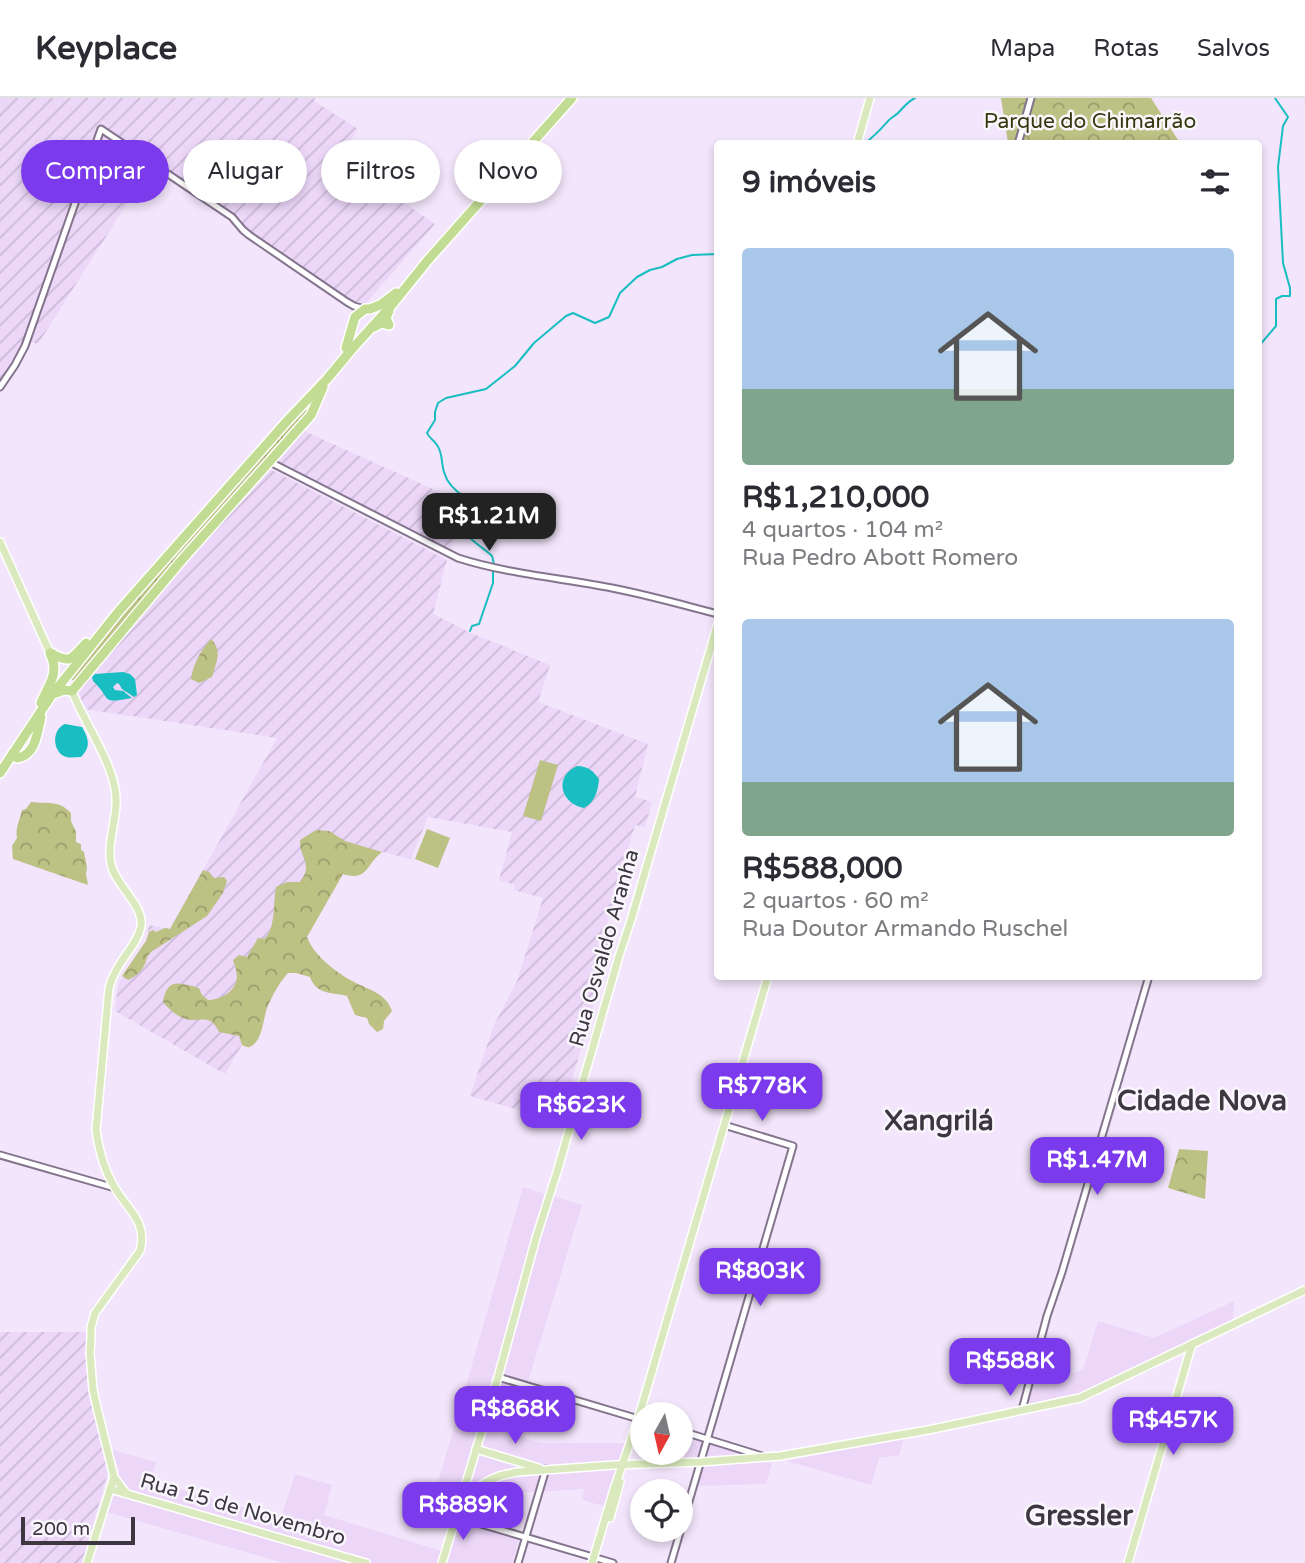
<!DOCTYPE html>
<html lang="pt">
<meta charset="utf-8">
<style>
body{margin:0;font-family:"Varela Round",sans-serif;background:#f2f2f3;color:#2b2b33;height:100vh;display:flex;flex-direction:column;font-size:26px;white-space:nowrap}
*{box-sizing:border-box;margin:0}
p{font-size:23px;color:#7c7c81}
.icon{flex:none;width:38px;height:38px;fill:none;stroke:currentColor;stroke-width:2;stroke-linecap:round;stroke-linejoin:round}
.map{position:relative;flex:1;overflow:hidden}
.details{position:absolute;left:714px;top:42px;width:548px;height:840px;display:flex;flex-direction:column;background:#fff;border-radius:7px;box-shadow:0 4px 10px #0003}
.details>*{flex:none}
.banner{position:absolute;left:21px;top:42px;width:588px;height:63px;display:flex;gap:14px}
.needle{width:46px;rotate:188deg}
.buttons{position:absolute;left:630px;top:1304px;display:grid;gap:14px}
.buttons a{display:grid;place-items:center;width:63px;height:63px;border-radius:50%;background:#fff;box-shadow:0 4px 10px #0003;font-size:35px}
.scale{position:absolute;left:21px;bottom:18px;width:114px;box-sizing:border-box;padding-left:7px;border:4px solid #3d3741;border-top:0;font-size:19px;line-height:24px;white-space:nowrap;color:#3d3741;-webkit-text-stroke:5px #faf7fc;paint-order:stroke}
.price{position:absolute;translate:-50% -60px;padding:0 16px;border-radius:14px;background:#7c3aed;color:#fff;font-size:23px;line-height:46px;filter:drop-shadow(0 2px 4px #0008)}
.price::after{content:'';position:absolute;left:50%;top:42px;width:21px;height:16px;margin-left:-10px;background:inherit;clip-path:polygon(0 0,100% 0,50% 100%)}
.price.selected{background:#222;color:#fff}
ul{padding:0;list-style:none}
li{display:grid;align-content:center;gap:14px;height:371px;padding:0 28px}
li span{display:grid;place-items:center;height:217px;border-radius:7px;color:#555}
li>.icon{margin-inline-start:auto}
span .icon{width:126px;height:126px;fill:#fffc;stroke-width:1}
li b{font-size:30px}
h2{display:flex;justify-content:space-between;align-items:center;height:84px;padding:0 28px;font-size:30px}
.pill{padding:0 24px;border-radius:32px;background:#fff;box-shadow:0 4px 10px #0003;font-size:24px;line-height:63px}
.pill.selected{background:#7c3aed;color:#fff}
header{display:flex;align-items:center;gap:42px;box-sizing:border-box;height:98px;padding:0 35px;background:#fff;border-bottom:2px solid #e1e1e2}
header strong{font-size:33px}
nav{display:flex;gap:38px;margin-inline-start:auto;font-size:24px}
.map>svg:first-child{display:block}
.built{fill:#ecd7f9}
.industrial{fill:url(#industrial-furrows)}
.grass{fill:url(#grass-tufts)}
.forest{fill:url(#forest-crowns)}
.pitch{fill:#bcc184}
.water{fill:#18bec2}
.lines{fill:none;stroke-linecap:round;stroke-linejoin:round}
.stream{stroke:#18bec2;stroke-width:2}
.minor-casing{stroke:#84748d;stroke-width:9}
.major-casing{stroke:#fff;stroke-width:10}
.highway-casing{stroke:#fff;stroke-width:12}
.minor{stroke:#fff;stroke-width:5}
.major{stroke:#dbeabe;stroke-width:7}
.highway{stroke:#c3dc93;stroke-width:9}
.labels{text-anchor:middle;stroke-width:5;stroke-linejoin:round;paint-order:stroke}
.park-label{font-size:21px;fill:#35370d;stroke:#faf7fc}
.street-label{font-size:21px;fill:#3d3741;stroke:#faf7fc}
.district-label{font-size:28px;font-weight:bold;fill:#3d3741;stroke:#faf7fc}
</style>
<header>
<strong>Keyplace</strong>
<nav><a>Mapa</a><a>Rotas</a><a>Salvos</a></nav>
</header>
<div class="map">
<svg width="1305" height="1465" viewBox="0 0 1305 1465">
<defs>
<pattern id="industrial-furrows" width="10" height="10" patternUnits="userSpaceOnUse" patternTransform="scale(1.75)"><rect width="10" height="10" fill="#ecd7f9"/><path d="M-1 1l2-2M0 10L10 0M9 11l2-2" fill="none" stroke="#cbb9d7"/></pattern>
<pattern id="grass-tufts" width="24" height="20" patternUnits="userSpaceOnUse" patternTransform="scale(1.75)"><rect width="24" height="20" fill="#bcc184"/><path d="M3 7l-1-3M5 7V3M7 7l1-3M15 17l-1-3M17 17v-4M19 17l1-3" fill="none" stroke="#9a9e6e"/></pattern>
<pattern id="forest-crowns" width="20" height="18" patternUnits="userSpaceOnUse" patternTransform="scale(1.75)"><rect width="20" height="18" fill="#bcc184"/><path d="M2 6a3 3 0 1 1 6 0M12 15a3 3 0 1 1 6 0" fill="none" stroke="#9a9e6e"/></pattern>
</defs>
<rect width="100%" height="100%" fill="#f3e5fb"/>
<g class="built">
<polygon points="523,1089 582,1107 512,1336 541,1345 625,1345 607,1409 582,1402 584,1391 519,1395 489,1410 485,1425 431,1409"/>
<polygon points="1234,1203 1233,1223 1082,1296 1026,1308 1031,1289 1083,1272 1098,1223 1154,1240"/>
<polygon points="690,1340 772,1365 766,1386 697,1388 705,1361 684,1361"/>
<polygon points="904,1340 899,1357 879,1360 871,1387 786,1363"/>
<polygon points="112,1352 156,1364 151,1383 281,1420 295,1376 332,1387 324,1417 442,1453 439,1465 284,1465 107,1414 119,1374"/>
<polygon points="459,1423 519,1441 512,1465 446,1465"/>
</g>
<g class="industrial">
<polygon points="0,0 315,0 314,3 358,31 340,60 435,126 366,205 354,204 241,128 243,122 154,63 38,246 23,241 17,259 0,284"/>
<polygon points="304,333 464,405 451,452 277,364"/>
<polygon points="270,371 447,462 433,516 471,535 550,567 538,604 648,646 635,699 652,704 645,729 635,727 606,830 615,833 560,1024 470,998 494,927 517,883 543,800 514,792 515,787 499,782 512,734 428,719 411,761 358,748 225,976 115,913 118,886 146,843 149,827 170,831 277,640 85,611 78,594 150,506"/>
<polygon points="0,1234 86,1234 86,1261 90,1299 108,1374 82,1465 0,1465"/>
</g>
<polygon class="grass" points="315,298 312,311 79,581 74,583 72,582 72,578 116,521"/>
<g class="forest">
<polygon points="1001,0 1151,0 1180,45 1008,45"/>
<path d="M211,541C223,553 216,565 212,579L199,585L191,581C193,566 201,552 211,541Z"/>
<path d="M31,704C48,706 59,702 71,715V723L76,734V744L81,746V752L84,754L87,769L86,776L88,787L13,761L12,748L17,740C15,730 20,722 22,712L26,711Z"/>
<path d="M316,732L329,733L345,743L382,754C366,766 368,784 343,776L307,839C314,858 337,875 354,884C369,892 386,895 392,913L384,923L383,931L377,934L369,926L367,920L355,917L347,898C332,894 316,897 310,879L296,875H288C279,885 272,898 267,910C263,921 263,939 253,947C248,951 247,949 242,947L239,938L219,934C211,918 205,922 191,922C180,921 169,912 163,904C167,879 180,885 199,890L202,897L208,902C223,902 241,890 236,873C236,869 234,866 233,862L239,857L247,859L258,840L264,841C276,832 273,803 276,789L287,784H300C314,765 299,760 300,742Z"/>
<path d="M203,772L209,774L214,780L224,779L227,783L223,795L207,818L151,854C146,859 147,862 144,868C141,874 133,880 128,882L122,878L146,843L149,834L153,832L156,834L165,830L170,831Z"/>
<polygon points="1179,1051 1208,1053 1205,1101 1168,1090"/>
</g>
<g class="pitch">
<polygon points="540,662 558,667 541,723 523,718"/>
<polygon points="427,731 450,740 438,770 415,761"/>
</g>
<g class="water">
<path d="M123,574L130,576L135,581L137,597L134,599L122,591L119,586L117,585L113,589L115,592L123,593L132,600C99,606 113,602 93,583L92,579L95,576Z"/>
<path d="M65,626L82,629C89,641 91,649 81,659C74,659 68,661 62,657C52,649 53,631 65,626Z"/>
<path d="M577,668C588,668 593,673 599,681C598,693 595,704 584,710C561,706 553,679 577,668Z"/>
</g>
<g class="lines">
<g class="stream">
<path d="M864,46C875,38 881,31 889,22C890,21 897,16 898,15C904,9 907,4 915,0"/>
<polyline points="1258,249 1276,228 1276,201 1282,198 1290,198 1290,190 1283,165 1278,69 1283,28 1288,19 1275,0"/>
<path d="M494,466L492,458C481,447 463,441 463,423C464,415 465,407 465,399C455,393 447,385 444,374C441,365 443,355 437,347C434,342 429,340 427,335L435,322V314L438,305L446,300L486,291L515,268L534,245L566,218L573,215L595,225L609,219L620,195L637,179L650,172L662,169L677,161L692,157L718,156"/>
<polyline points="470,533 472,528 479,526 493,485 493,473"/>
</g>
<defs>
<g id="minor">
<polyline points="1018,46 1031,0"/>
<polyline points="0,289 15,267 25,248 101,31 232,119 243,132 249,137 347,204 354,208 365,211"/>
<path d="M270,364L458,460C508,476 561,480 612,490C648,497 683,507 718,516"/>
<polyline points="0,1057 115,1090"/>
<polyline points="498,1279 642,1322"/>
<polyline points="1022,1312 1047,1218 1062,1174 1149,878"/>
<polyline points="681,1333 762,1358"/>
<polyline points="457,1419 613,1465"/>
<polyline points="518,1465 546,1371"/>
<polyline points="671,1465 793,1048 724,1027"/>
</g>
<g id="major">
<polyline points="857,46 870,0"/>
<polyline points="0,444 50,555"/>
<path d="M72,593C84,624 109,658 115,691C120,716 106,742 111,766C115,787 144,807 141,828C138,845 122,859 115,875C112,879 111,885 109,890L96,1032C99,1053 104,1072 115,1090C128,1112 148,1124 140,1153L95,1215L91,1229V1239L90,1255L93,1292L98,1314L114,1379L126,1395"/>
<polyline points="476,1351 539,1370"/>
<polyline points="110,1391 366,1465"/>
<polyline points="460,1411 475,1392 486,1384 499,1378 517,1374 614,1367 701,1364 780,1358 928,1332 1080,1300 1305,1192"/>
<polyline points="610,1420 620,1384"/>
<polyline points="87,1465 114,1379"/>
<polyline points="442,1465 498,1279 536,1140 557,1074 619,858 631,822 718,525"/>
<polyline points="592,1465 614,1391 638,1321 768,878"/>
<polyline points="1128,1465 1192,1246"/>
</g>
<g id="highway">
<polyline points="374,229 381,225 389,227 386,220 389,213"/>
<polyline points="346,250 355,219 365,211 370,211 380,207 396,195"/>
<path d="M51,555C71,567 72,560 86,545"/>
<polyline points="56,595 64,592 72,593 180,464 311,317 323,289"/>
<path d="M41,605C49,585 60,576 50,555"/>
<path d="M13,655L17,660C36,657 37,635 41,619"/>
<polyline points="0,675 51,598 119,513 288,322 327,281 352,251 391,208 428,162 572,0"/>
</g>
</defs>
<use href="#minor" class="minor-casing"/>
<use href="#major" class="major-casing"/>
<use href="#highway" class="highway-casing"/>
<use href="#minor" class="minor"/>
<use href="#major" class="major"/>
<use href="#highway" class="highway"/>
</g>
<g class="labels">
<g class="park-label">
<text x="1090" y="30">Parque do Chimarrão</text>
</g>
<g class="street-label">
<text transform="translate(604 850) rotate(-74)" y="7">Rua Osvaldo Aranha</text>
<text transform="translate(243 1411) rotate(16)" y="7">Rua 15 de Novembro</text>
</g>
<g class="district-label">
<text x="1202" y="1012">Cidade Nova</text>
<text x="939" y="1032">Xangrilá</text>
<text x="1079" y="1427">Gressler</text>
</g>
</g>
</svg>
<div class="buttons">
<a><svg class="needle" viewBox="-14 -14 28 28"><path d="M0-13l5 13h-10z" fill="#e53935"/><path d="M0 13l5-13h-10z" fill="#7c7c81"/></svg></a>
<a><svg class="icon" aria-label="locate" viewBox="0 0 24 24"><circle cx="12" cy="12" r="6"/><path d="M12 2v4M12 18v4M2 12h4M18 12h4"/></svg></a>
</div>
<div class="scale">200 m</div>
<b class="price selected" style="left:489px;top:455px">R$1.21M</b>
<b class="price" style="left:762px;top:1025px">R$778K</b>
<b class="price" style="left:581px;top:1044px">R$623K</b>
<b class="price" style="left:1097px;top:1099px">R$1.47M</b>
<b class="price" style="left:760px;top:1210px">R$803K</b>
<b class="price" style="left:1010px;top:1300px">R$588K</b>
<b class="price" style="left:515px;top:1348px">R$868K</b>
<b class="price" style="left:1173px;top:1359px">R$457K</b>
<b class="price" style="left:463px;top:1444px">R$889K</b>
<div class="banner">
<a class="pill selected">Comprar</a>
<a class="pill">Alugar</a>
<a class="pill">Filtros</a>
<a class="pill">Novo</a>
</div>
<section class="details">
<h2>9 imóveis<svg class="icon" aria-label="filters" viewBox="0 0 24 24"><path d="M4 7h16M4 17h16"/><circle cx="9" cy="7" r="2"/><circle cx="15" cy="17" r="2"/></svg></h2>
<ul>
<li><span style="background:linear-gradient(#a9c7e8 65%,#7fa58c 0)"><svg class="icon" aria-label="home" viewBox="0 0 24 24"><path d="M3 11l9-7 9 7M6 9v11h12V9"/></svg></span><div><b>R$1,210,000</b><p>4 quartos · 104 m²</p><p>Rua Pedro Abott Romero</p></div></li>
<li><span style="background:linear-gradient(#a9c7e8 75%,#7fa58c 0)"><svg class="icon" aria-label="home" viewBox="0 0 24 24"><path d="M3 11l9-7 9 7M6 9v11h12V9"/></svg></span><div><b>R$588,000</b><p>2 quartos · 60 m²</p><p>Rua Doutor Armando Ruschel</p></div></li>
</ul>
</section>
</div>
